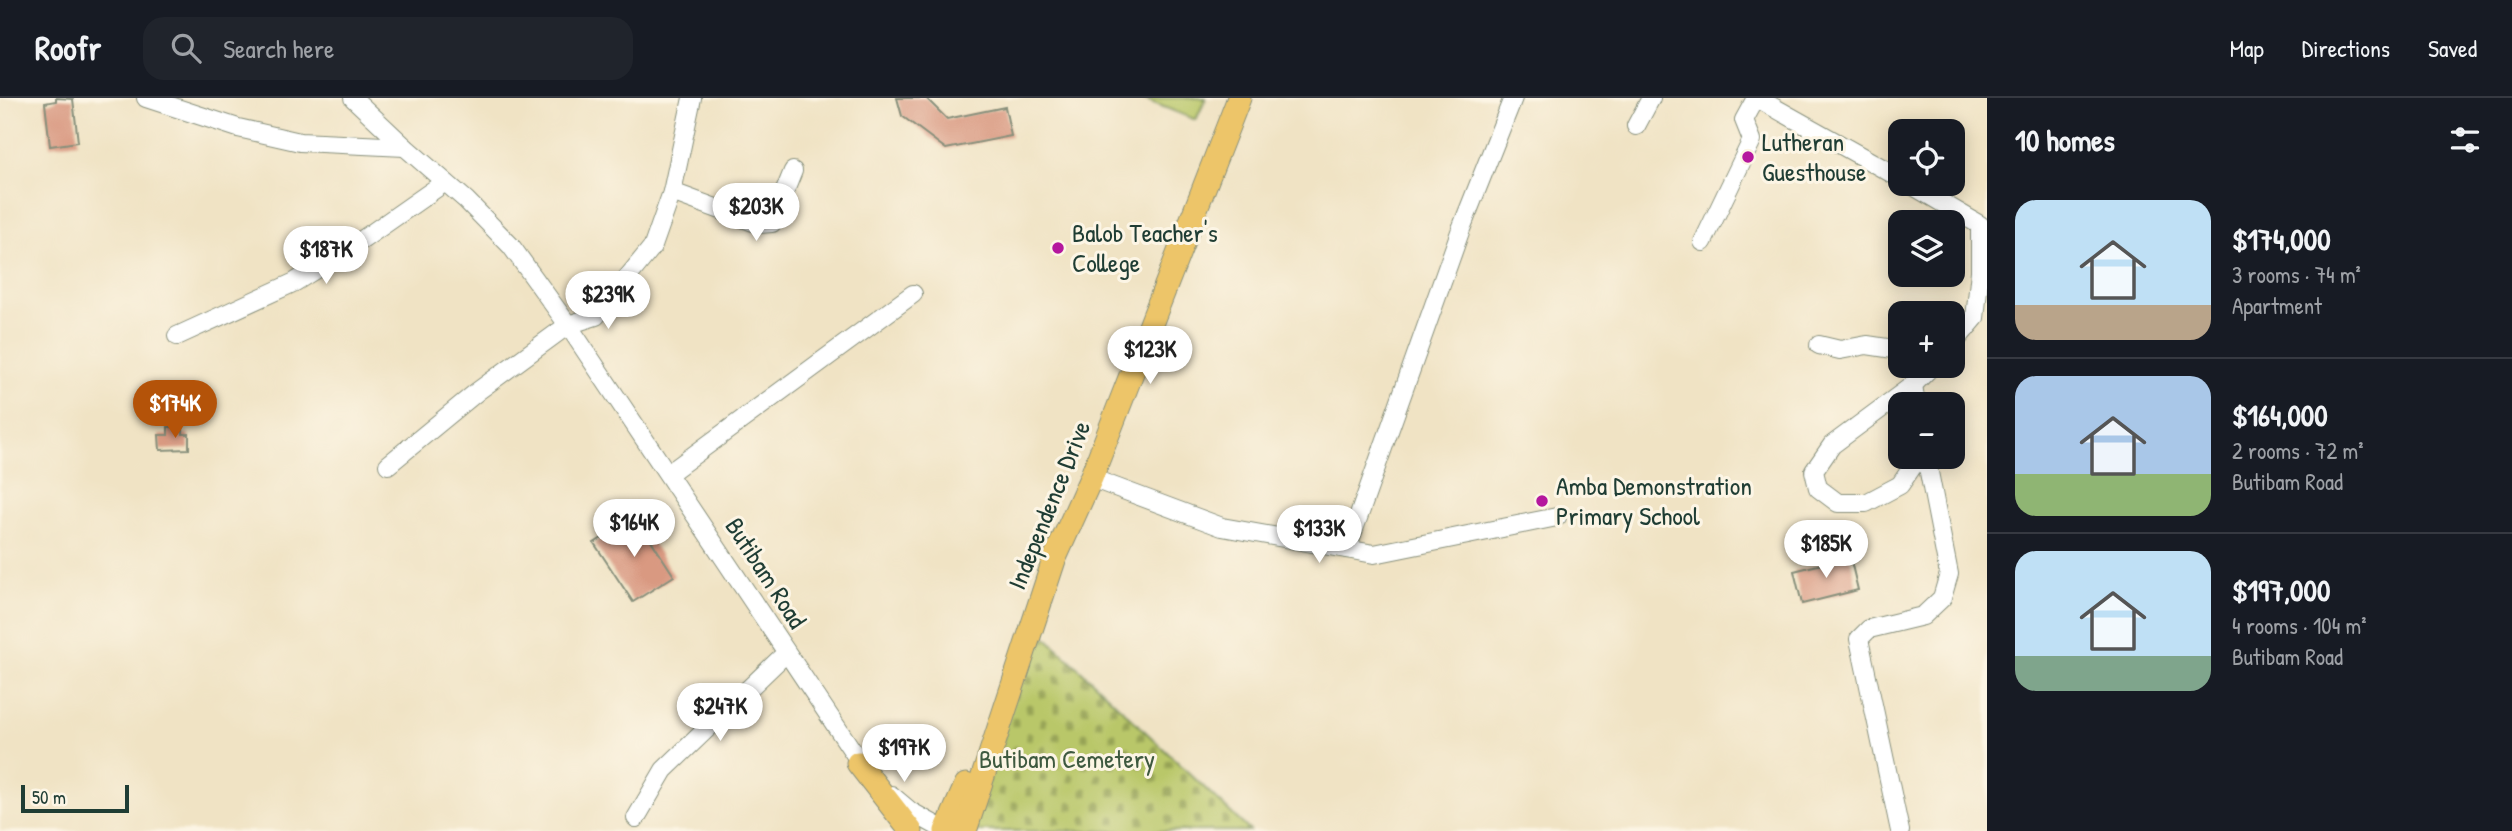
<!DOCTYPE html>
<meta charset="utf-8">
<style>
body{margin:0;font-family:"Patrick Hand",sans-serif;background:#20242c;color:#f1f3f6;height:100vh;display:flex;flex-direction:column;font-size:26px;white-space:nowrap}
*{box-sizing:border-box;margin:0}
p{font-size:23px;color:#9ea1a6}
.icon{flex:none;width:38px;height:38px;fill:none;stroke:currentColor;stroke-width:2;stroke-linecap:round;stroke-linejoin:round}
.map{position:relative;flex:1;overflow:hidden}
.side{display:flex;flex-direction:column;background:#171b24;width:525px}
.side>*{flex:none}
.controls{position:absolute;left:1888px;top:21px;display:grid;gap:14px}
.controls a{display:grid;place-items:center;width:77px;height:77px;border-radius:14px;background:#171b24;box-shadow:0 4px 18px #0003;font-size:35px}
.scale{position:absolute;left:21px;bottom:18px;width:108px;box-sizing:border-box;padding-left:7px;border:4px solid #1f3d34;border-top:0;font-size:19px;line-height:24px;white-space:nowrap;color:#1f3d34;-webkit-text-stroke:5px #fcf5e5;paint-order:stroke}
.price{position:absolute;translate:-50% -60px;padding:0 16px;border-radius:24px;background:#fff;color:#222;font-size:23px;line-height:46px;filter:drop-shadow(0 2px 4px #0008)}
.price::after{content:'';position:absolute;left:50%;top:42px;width:21px;height:16px;margin-left:-10px;background:inherit;clip-path:polygon(0 0,100% 0,50% 100%)}
.price.selected{background:#b45309;color:#fff}
ul{padding:0;list-style:none}
li{display:flex;align-items:center;gap:21px;height:175px;padding:0 28px}
li+li{border-top:2px solid #363941}
li span{display:grid;place-items:center;flex:none;width:196px;height:140px;border-radius:21px;color:#555}
li>.icon{margin-inline-start:auto}
span .icon{width:84px;height:84px;fill:#fffc;stroke-width:1}
li b{font-size:30px}
h2{display:flex;justify-content:space-between;align-items:center;height:84px;padding:0 28px;font-size:30px}
header{display:flex;align-items:center;gap:42px;box-sizing:border-box;height:98px;padding:0 35px;background:#171b24;border-bottom:2px solid #363941}
header strong{font-size:33px}
nav{display:flex;gap:38px;margin-inline-start:auto;font-size:24px}
.search{width:490px;height:63px;background:#20242c;display:flex;align-items:center;gap:18px;box-sizing:border-box;padding:0 24px;border-radius:21px;color:#9ea1a6;font-size:26px}
main{display:flex;flex:1;min-height:0}
.map>svg:first-child{display:block}
.green{fill:#b9c769;stroke:#6c824e;stroke-width:2}
.cemetery{fill:url(#cemetery-stones);stroke:#6c824e;stroke-width:2}
.building{fill:#d99981}
.lines{fill:none;stroke-linecap:round;stroke-linejoin:round}
.minor-casing{stroke:#88907c;stroke-width:20}
.major-casing{stroke:#88907c;stroke-width:25}
.minor{stroke:#fff;stroke-width:18}
.major{stroke:#edc569;stroke-width:23}
.poi-dot{fill:#b5179e;stroke:#fcf5e5;stroke-width:2.5}
.labels{text-anchor:middle;stroke-width:6;stroke-linejoin:round;paint-order:stroke}
.poi-label{font-size:26px;fill:#1f3d34;stroke:#fcf5e5;text-anchor:start}
.street-label{font-size:26px;fill:#1f3d34;stroke:#fcf5e5}
.park-label{font-size:26px;fill:#3e593f;stroke:#fcf5e5}
</style>
<header>
<strong>Roofr</strong>
<div class="search"><svg class="icon" aria-label="search" viewBox="0 0 24 24"><circle cx="10" cy="10" r="6"/><path d="M15 15l6 6"/></svg>Search here</div>
<nav><a>Map</a><a>Directions</a><a>Saved</a></nav>
</header>
<main>
<div class="map">
<svg width="1987" height="733" viewBox="0 0 1987 733">
<defs>
<pattern id="cemetery-stones" width="16" height="16" patternUnits="userSpaceOnUse" patternTransform="scale(1.75)"><rect width="16" height="16" fill="#b9c769"/><path d="M2 7V4a2 2 0 0 1 4 0v3zM10 15v-3a2 2 0 0 1 4 0v3z" fill="#96a357"/></pattern>
</defs>
<rect width="100%" height="100%" fill="#fcf5e5"/>
<filter id="ink" filterUnits="userSpaceOnUse"><feTurbulence type="fractalNoise" baseFrequency=".0143" numOctaves="2"/><feDisplacementMap in="SourceGraphic" scale="14" xChannelSelector="R" yChannelSelector="G"/><feConvolveMatrix kernelMatrix="1 2 1 2 8 2 1 2 1" color-interpolation-filters="sRGB"/></filter>
<filter id="wash" filterUnits="userSpaceOnUse"><feTurbulence type="fractalNoise" baseFrequency=".00686" numOctaves="4" result="noise"/><feDisplacementMap in="SourceGraphic" scale="28" xChannelSelector="R" yChannelSelector="G"/><feGaussianBlur stdDeviation="1.57" result="paint"/><feColorMatrix in="noise" values="0 0 0 0 0 0 0 0 0 0 0 0 0 0 0 0 0 1.4 0 .05"/><feComposite in="paint" operator="in"/></filter>
<g filter="url(#wash)">
<rect width="100%" height="100%" fill="#f0e3c4"/>
<polygon class="green" points="1141,0 1206,0 1196,22"/>
<polygon class="cemetery" points="1031,525 1250,733 970,733"/>
<g id="blocks">
<g class="building">
<polygon points="56,0 73,1 78,44 50,48 45,5 56,3"/>
<polygon points="897,0 926,0 947,21 1005,9 1011,38 946,51 902,18"/>
<polygon points="168,329 183,329 183,336 189,336 189,351 160,352 159,337 168,337"/>
<polygon points="636,419 674,478 633,504 594,445"/>
<polygon points="1850,459 1858,492 1802,506 1794,473"/>
</g>
</g>
</g>
<g filter="url(#ink)">
<use href="#blocks" fill-opacity="0" stroke="#88907c" stroke-width="2"/>
<g class="lines">
<defs>
<g id="minor">
<polyline points="146,0 238,30 300,44 405,49"/>
<polyline points="353,0 405,49 466,102 511,148 568,227 866,673"/>
<polyline points="1757,0 1900,80"/>
<polyline points="1636,28 1651,0"/>
<polyline points="1910,86 1980,127 1980,173 1975,220 1953,246"/>
<polyline points="672,94 759,126 772,125 793,73"/>
<polyline points="1703,144 1752,42 1744,22 1756,0"/>
<polyline points="177,238 295,184 362,142 445,84"/>
<polyline points="1819,247 1840,252 1867,247 1900,252"/>
<polyline points="1913,287 1916,306"/>
<polyline points="1919,359 1900,387 1866,405 1838,405 1818,390 1814,373 1832,347 1913,287 1932,268"/>
<polyline points="388,367 478,293 568,227 596,218 653,148 672,94 692,0"/>
<polyline points="668,376 913,196"/>
<polyline points="1091,380 1222,429 1374,456 1557,419"/>
<polyline points="1347,451 1461,131 1513,0"/>
<polyline points="891,697 910,713 946,733"/>
<polyline points="636,720 664,672 786,555"/>
<polyline points="1900,733 1859,541 1869,531 1923,518 1942,500 1949,476 1926,359"/>
</g>
<g id="major">
<polyline points="858,665 911,733"/>
<polyline points="946,733 966,687"/>
<polyline points="965,733 1054,462 1091,380 1239,0"/>
</g>
</defs>
<use href="#minor" class="minor-casing"/>
<use href="#major" class="major-casing"/>
<use href="#minor" class="minor"/>
<use href="#major" class="major"/>
</g>
</g>
<g class="poi-dot">
<circle cx="1748" cy="59" r="7"/>
<circle cx="1058" cy="150" r="7"/>
<circle cx="1542" cy="403" r="7"/>
</g>
<g class="labels">
<g class="poi-label">
<text x="1762" y="53">Lutheran<tspan x="1762" dy="30">Guesthouse</tspan></text>
<text x="1072" y="144">Balob Teacher's<tspan x="1072" dy="30">College</tspan></text>
<text x="1556" y="397">Amba Demonstration<tspan x="1556" dy="30">Primary School</tspan></text>
</g>
<g class="street-label">
<text transform="translate(1049 407) rotate(-68)" y="9">Independence Drive</text>
<text transform="translate(766 475) rotate(57)" y="9">Butibam Road</text>
</g>
<g class="park-label">
<text x="1067" y="670">Butibam Cemetery</text>
</g>
</g>
</svg>
<div class="controls">
<a><svg class="icon" aria-label="locate" viewBox="0 0 24 24"><circle cx="12" cy="12" r="6"/><path d="M12 2v4M12 18v4M2 12h4M18 12h4"/></svg></a>
<a><svg class="icon" aria-label="layers" viewBox="0 0 24 24"><path d="M12 4l9 5-9 5-9-5zM3 14l9 5 9-5"/></svg></a>
<a>+</a>
<a>−</a>
</div>
<div class="scale">50 m</div>
<b class="price" style="left:756px;top:145px">$203K</b>
<b class="price" style="left:326px;top:188px">$187K</b>
<b class="price" style="left:608px;top:233px">$239K</b>
<b class="price" style="left:1150px;top:288px">$123K</b>
<b class="price selected" style="left:175px;top:342px">$174K</b>
<b class="price" style="left:634px;top:461px">$164K</b>
<b class="price" style="left:1319px;top:467px">$133K</b>
<b class="price" style="left:1826px;top:482px">$185K</b>
<b class="price" style="left:720px;top:645px">$247K</b>
<b class="price" style="left:904px;top:686px">$197K</b>
</div>
<section class="side">
<h2>10 homes<svg class="icon" aria-label="filters" viewBox="0 0 24 24"><path d="M4 7h16M4 17h16"/><circle cx="9" cy="7" r="2"/><circle cx="15" cy="17" r="2"/></svg></h2>
<ul>
<li><span style="background:linear-gradient(#bfe0f5 75%,#b9a48a 0)"><svg class="icon" aria-label="home" viewBox="0 0 24 24"><path d="M3 11l9-7 9 7M6 9v11h12V9"/></svg></span><div><b>$174,000</b><p>3 rooms · 74 m²</p><p>Apartment</p></div></li>
<li><span style="background:linear-gradient(#a9c7e8 70%,#8fb573 0)"><svg class="icon" aria-label="home" viewBox="0 0 24 24"><path d="M3 11l9-7 9 7M6 9v11h12V9"/></svg></span><div><b>$164,000</b><p>2 rooms · 72 m²</p><p>Butibam Road</p></div></li>
<li><span style="background:linear-gradient(#bfe0f5 75%,#7fa58c 0)"><svg class="icon" aria-label="home" viewBox="0 0 24 24"><path d="M3 11l9-7 9 7M6 9v11h12V9"/></svg></span><div><b>$197,000</b><p>4 rooms · 104 m²</p><p>Butibam Road</p></div></li>
</ul>
</section>
</main>
